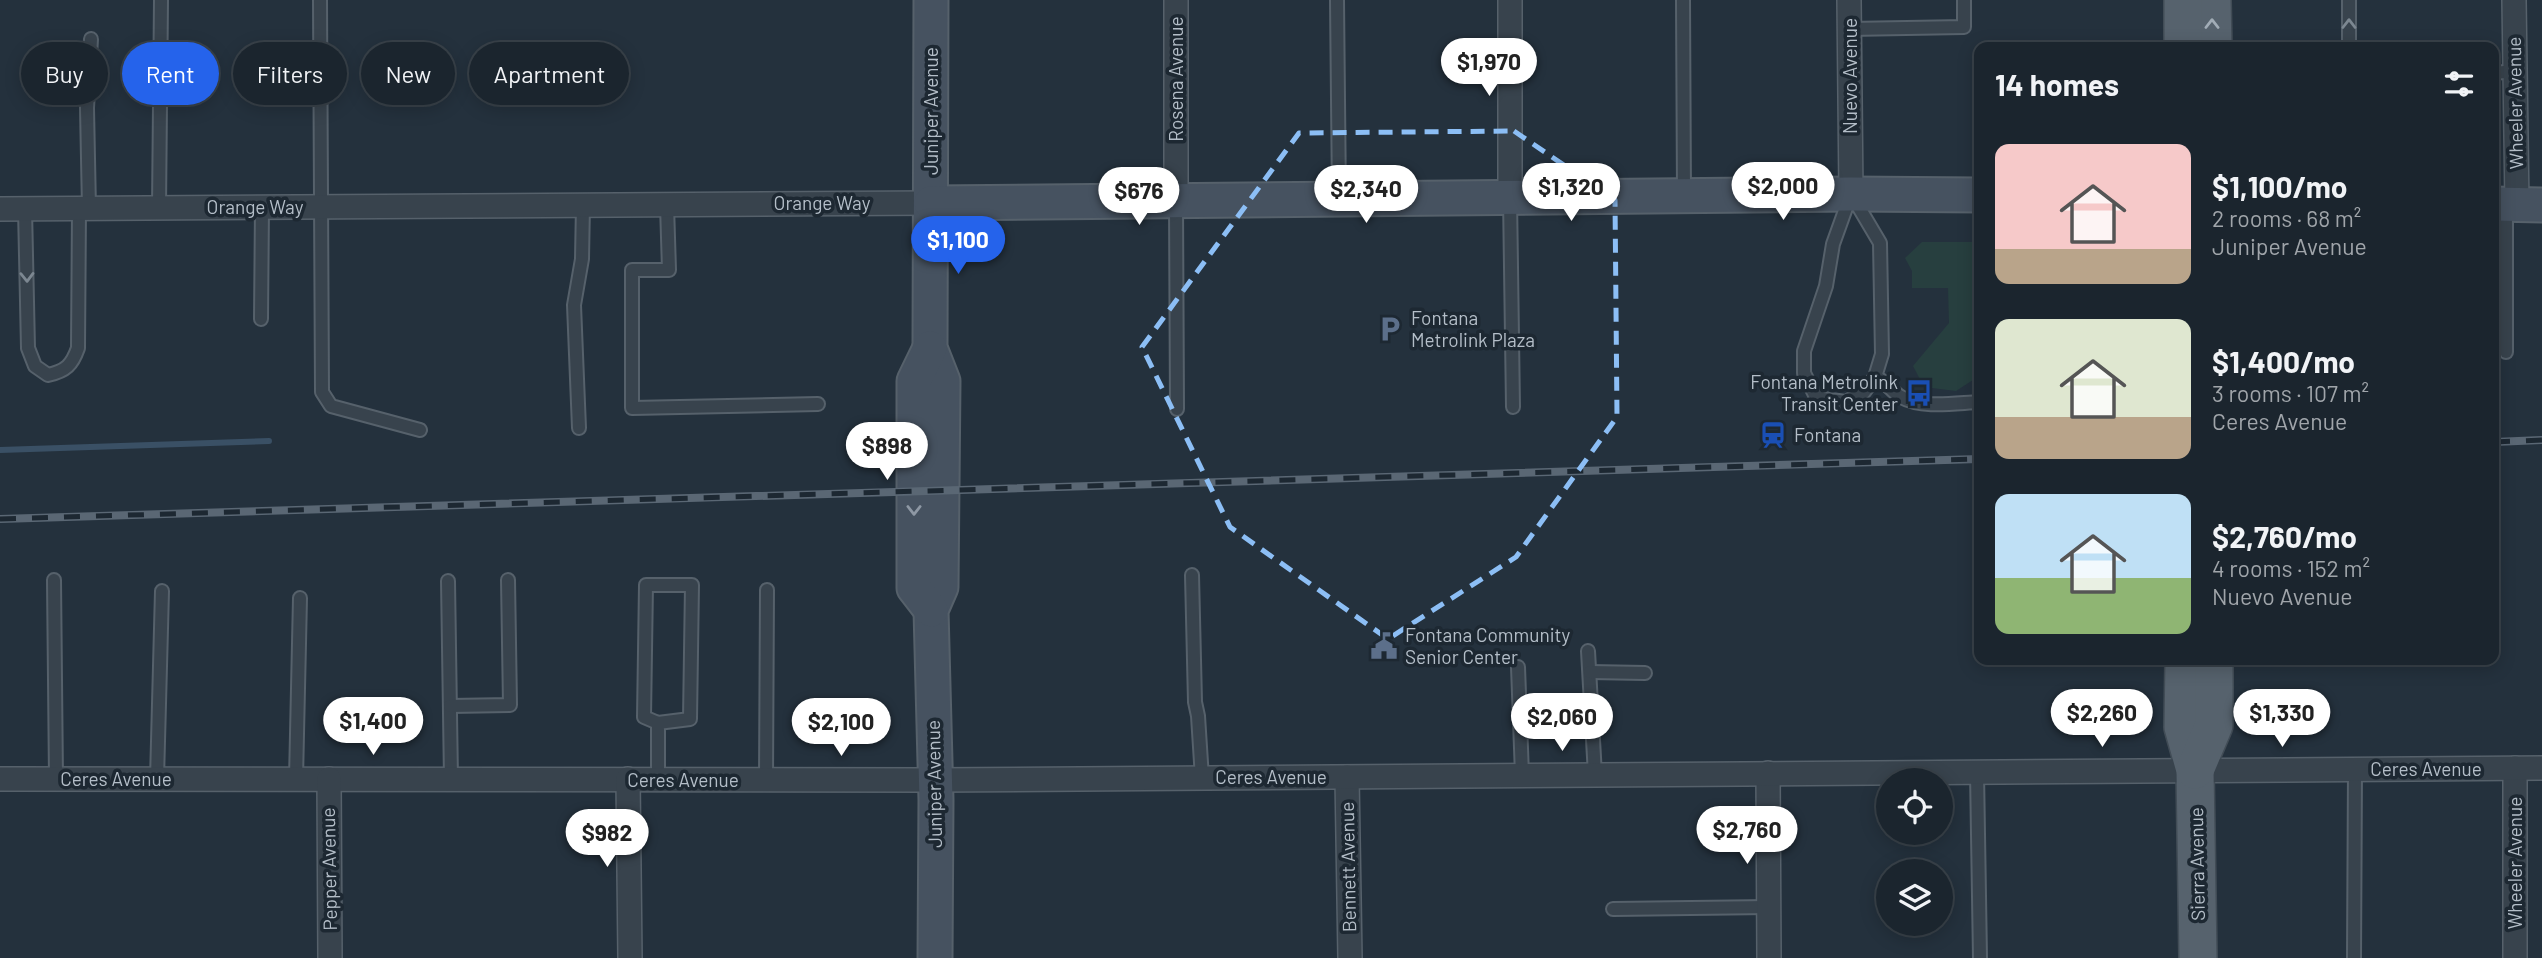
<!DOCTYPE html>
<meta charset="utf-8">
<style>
body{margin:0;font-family:Barlow,sans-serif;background:#28313a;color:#f1f3f6;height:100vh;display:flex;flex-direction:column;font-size:26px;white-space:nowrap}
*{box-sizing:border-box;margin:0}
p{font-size:23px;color:#a0a5aa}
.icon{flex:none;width:38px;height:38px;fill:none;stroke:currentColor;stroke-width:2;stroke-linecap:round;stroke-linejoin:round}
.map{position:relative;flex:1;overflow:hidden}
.panel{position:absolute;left:1974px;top:42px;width:525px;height:623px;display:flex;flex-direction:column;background:#1b252e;border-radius:14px;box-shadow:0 4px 18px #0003,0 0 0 2px #39424a}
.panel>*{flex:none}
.hud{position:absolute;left:21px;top:42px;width:665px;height:63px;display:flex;gap:14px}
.controls{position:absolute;left:1876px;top:768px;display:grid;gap:14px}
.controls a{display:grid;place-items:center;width:77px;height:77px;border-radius:50%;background:#1b252e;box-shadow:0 4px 18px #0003,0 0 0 2px #39424a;font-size:35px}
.price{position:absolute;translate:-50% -60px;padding:0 16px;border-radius:24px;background:#fff;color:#222;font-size:23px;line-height:46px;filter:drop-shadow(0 2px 4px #0008)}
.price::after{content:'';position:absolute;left:50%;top:42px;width:21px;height:16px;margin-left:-10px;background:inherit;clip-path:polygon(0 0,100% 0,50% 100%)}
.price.selected{background:#2563eb;color:#fff}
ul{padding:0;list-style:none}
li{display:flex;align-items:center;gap:21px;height:175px;padding:0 21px}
li span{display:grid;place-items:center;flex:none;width:196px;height:140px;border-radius:14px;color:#555}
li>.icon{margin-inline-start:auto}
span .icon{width:84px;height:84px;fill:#fffc;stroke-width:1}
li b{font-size:30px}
h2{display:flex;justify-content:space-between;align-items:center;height:84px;padding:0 21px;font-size:30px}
.tag{padding:0 24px;border-radius:32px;background:#1b252e;box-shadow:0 4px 18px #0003,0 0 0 2px #39424a;font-size:24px;line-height:63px}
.tag.selected{background:#2563eb;color:#fff}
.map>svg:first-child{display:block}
.green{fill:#273f3f}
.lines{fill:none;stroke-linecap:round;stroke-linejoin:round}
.stream{stroke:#3a5065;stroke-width:6}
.lane-casing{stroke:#56616b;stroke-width:16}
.street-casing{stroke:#56616b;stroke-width:26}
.secondary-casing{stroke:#56616b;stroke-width:37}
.primary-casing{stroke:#414c56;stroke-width:40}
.lane{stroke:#38434d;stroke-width:12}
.street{stroke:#38434d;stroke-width:23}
.secondary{stroke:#465260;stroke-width:33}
.primary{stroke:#56626d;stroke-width:37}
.rail-casing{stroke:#5a6774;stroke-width:8}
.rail{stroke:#1d2832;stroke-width:5;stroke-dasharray:16;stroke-linecap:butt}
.oneway{stroke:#a1acb6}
.oneway2{stroke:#7c8791}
.oneway3{stroke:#8e98a4}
.marked{fill:none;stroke:#8cbef5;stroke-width:5;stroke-dasharray:14 9;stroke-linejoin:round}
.labels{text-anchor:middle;stroke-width:7;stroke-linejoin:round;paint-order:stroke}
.street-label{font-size:19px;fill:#b4bec8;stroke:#1d2832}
.poi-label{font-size:19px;fill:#b4bec8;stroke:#1d2832;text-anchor:start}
</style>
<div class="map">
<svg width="2542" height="958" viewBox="0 0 2542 958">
<rect width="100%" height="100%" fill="#24313d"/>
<polygon class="green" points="1922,242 1979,242 1979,376 1956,391 1924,387 1913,366 1949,323 1948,288 1912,288 1912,271 1905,258"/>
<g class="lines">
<polyline class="stream" points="0,450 269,441"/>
<defs>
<g id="lane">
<polyline points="320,0 322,392 331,406 420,430"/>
<polyline points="1337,0 1339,198"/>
<polyline points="1683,0 1684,195"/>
<polyline points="2349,0 2349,47"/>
<polyline points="1849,29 1964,27 1964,0"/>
<polyline points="2494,73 2515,71"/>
<polygon points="1851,194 1880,243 1882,354 1875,377 1864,392 1846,402 1823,399 1815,395 1804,373 1804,351 1826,286 1833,244"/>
<polyline points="1510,197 1513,407"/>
<polyline points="1176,203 1177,409"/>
<polyline points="667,205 669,270 632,270 632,408 818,404"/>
<polyline points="2506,205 2506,352"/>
<polyline points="159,208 161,0"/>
<path d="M25,209L28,348L35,366L48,375C66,371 72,365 78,348L79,209"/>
<polyline points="89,209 87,108 91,39"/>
<polyline points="261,319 262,207"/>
<path d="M1875,377C1887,382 1891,391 1901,397C1922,409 1956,403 1979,402"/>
<polyline points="579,428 574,305 582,259 583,205"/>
<polyline points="1192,575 1195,702 1198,716 1202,778"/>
<polyline points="54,580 56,779"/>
<polyline points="448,581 451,779"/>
<polyline points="1588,651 1595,775"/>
<polyline points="1518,667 1522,775"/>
<polyline points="1590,672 1645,673"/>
<polyline points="450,706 510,705 508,580"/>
<polyline points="1977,772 1980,958"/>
<polyline points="157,779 162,591"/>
<polyline points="296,779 300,598"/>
<polyline points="658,779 658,723 644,717 646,585 692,585 690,719 658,723"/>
<polyline points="766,780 767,590"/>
<polyline points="1613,909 1769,907"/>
<polyline points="2354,958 2355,769"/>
</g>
<g id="street">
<polyline points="1176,0 1176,199"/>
<polyline points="1510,0 1510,197"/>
<polyline points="1849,0 1851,194"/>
<polyline points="2514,0 2517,205"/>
<polyline points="0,209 931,203"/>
<polyline points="2515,768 2515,958"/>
<polyline points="1768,773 1769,958"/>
<polyline points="1347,777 1350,958"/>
<polyline points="0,779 935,780 2542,768"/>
<polyline points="329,779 330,958"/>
<polyline points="628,779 630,958"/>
</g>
<g id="secondary">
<polyline points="931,0 930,348 943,381 941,587 931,610 936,800 935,958"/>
<polyline points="931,203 1851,194 1979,195"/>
<polyline points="2494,204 2542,205"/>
<polyline points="930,348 914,381 914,588 931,610"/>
</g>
<g id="primary">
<polyline points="2212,0 2213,47"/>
<polyline points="2183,47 2183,0"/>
<polyline points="2184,660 2183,727 2195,770 2198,958"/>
<polyline points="2195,770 2214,725 2214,660"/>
</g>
</defs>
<use href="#lane" class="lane-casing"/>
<use href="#street" class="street-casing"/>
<use href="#secondary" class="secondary-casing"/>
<use href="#primary" class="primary-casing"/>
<use href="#lane" class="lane"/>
<use href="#street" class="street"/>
<use href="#secondary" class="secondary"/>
<use href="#primary" class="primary"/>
<defs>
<g id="rail">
<polyline points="2494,442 2542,440"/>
<polyline points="0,519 1979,459"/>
</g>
</defs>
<use href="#rail" class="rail-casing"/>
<use href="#rail" class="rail"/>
</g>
<defs><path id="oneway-chevron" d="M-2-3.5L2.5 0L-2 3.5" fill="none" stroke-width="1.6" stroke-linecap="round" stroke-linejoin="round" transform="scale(1.75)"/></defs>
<use class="oneway" href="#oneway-chevron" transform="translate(2212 24) rotate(-90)"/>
<g class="oneway2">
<use href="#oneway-chevron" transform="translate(2349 24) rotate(-90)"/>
<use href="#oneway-chevron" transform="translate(27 277) rotate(89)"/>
</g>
<use class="oneway3" href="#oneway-chevron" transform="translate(914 510) rotate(90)"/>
<path class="marked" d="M1514,131L1615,200L1617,417L1516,557L1388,639L1230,527L1142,347L1299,133Z"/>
<defs>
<symbol id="parking-bare" viewBox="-9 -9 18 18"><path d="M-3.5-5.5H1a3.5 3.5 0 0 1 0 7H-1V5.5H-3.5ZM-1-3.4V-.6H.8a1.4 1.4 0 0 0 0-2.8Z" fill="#5c6f8a" stroke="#1d2832" stroke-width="2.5" paint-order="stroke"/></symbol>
<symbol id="bus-bare" viewBox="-9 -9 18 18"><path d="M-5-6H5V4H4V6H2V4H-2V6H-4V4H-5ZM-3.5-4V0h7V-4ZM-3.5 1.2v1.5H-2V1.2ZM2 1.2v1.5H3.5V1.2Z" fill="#1a4fb4" stroke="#1d2832" stroke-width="2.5" paint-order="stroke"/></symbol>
<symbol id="station-bare" viewBox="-9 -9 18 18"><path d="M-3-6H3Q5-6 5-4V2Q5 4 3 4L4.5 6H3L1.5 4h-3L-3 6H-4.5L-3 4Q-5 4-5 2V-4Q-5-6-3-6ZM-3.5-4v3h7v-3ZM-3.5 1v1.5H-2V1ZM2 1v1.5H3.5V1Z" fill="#1a4fb4" stroke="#1d2832" stroke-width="2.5" paint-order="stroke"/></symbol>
<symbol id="civic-bare" viewBox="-9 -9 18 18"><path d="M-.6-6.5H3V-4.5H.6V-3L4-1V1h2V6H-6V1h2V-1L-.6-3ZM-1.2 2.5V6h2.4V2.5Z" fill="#5c6f8a" stroke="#1d2832" stroke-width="2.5" paint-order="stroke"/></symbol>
</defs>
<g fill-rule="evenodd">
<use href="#parking-bare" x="1371" y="310" width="38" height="38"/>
<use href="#bus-bare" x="1900" y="374" width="38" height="38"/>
<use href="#station-bare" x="1754" y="416" width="38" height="38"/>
<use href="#civic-bare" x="1365" y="627" width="38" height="38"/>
</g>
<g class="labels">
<g class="street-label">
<text transform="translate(1850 76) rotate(-90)" y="7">Nuevo Avenue</text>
<text transform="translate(1176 79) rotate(-90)" y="7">Rosena Avenue</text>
<text transform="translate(2515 103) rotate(-91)" y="7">Wheeler Avenue</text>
<text transform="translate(931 111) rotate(-90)" y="7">Juniper Avenue</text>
<text x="822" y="210">Orange Way</text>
<text x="255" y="214">Orange Way</text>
<text x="2426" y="776">Ceres Avenue</text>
<text x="1271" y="784">Ceres Avenue</text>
<text x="116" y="786">Ceres Avenue</text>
<text x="683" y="787">Ceres Avenue</text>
<text transform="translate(934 784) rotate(-91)" y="7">Juniper Avenue</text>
<text transform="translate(2515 863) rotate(-90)" y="7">Wheeler Avenue</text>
<text transform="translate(2197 864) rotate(-91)" y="7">Sierra Avenue</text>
<text transform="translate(1348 867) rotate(-91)" y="7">Bennett Avenue</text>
<text transform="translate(329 869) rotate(-91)" y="7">Pepper Avenue</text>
</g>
<g class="poi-label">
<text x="1411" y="325">Fontana<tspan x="1411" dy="22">Metrolink Plaza</tspan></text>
<text x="1898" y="389" text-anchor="end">Fontana Metrolink<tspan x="1898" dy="22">Transit Center</tspan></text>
<text x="1794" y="442">Fontana</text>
<text x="1405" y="642">Fontana Community<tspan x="1405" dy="22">Senior Center</tspan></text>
</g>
</g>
</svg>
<div class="controls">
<a><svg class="icon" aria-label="locate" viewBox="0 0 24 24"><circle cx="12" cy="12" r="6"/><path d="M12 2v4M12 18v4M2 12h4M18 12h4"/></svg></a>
<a><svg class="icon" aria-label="layers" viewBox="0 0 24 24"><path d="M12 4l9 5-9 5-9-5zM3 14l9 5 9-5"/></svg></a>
</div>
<b class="price" style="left:1489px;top:98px">$1,970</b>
<b class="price" style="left:1783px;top:222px">$2,000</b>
<b class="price" style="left:1571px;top:223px">$1,320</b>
<b class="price" style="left:1366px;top:225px">$2,340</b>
<b class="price" style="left:1139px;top:227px">$676</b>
<b class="price selected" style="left:958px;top:276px">$1,100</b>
<b class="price" style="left:887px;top:482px">$898</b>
<b class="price" style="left:2102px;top:749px">$2,260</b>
<b class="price" style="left:2282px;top:749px">$1,330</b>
<b class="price" style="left:1562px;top:753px">$2,060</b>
<b class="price" style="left:373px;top:757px">$1,400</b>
<b class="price" style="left:841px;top:758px">$2,100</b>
<b class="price" style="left:1747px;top:866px">$2,760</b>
<b class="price" style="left:607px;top:869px">$982</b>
<div class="hud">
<a class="tag">Buy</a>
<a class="tag selected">Rent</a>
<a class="tag">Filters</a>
<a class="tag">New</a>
<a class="tag">Apartment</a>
</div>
<section class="panel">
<h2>14 homes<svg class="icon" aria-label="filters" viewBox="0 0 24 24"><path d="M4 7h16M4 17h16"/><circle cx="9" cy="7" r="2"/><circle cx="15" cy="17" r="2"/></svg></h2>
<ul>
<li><span style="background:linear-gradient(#f6c9c9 75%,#b9a48a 0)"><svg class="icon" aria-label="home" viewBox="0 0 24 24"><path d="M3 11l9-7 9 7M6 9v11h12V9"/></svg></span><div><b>$1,100/mo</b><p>2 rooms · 68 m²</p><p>Juniper Avenue</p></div></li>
<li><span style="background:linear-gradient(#dfe7d0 70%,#b9a48a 0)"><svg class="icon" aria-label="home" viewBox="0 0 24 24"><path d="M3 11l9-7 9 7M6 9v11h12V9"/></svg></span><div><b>$1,400/mo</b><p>3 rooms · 107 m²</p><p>Ceres Avenue</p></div></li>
<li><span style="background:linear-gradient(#bfe0f5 60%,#8fb573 0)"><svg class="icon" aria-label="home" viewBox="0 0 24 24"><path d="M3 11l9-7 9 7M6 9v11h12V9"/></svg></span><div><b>$2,760/mo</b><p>4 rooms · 152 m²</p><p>Nuevo Avenue</p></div></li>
</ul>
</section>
</div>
